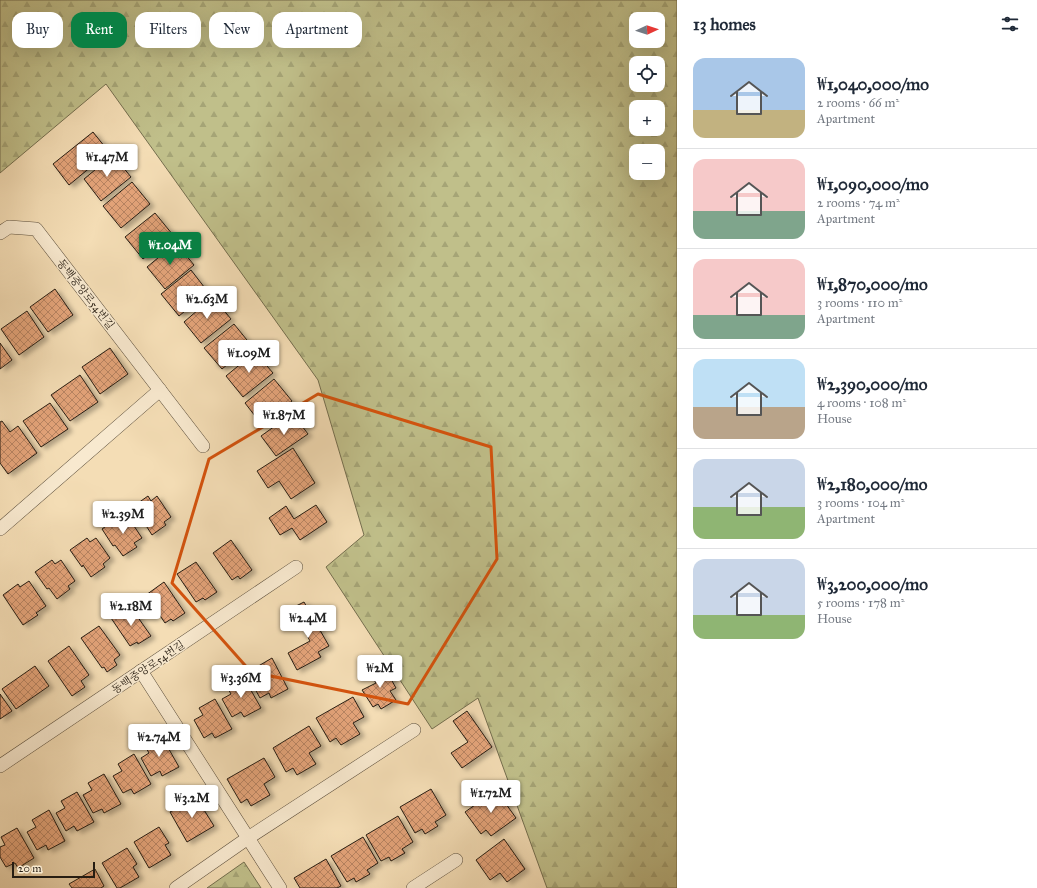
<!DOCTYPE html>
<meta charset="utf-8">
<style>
body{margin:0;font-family:"IM FELL Great Primer","Noto Serif KR",serif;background:#f2f2f3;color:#1f2937;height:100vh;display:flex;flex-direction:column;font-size:15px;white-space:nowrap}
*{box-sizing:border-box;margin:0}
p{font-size:13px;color:#747a83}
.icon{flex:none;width:22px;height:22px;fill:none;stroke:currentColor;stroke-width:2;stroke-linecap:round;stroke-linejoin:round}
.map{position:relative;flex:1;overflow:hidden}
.side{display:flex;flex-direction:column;background:#fff;width:360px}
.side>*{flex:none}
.guide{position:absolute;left:12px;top:12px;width:380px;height:36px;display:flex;gap:8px}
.needle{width:26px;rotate:87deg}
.fabs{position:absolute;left:629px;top:12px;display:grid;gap:8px}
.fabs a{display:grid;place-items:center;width:36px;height:36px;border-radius:8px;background:#fff;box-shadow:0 4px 16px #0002;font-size:20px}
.scale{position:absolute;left:12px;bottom:10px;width:83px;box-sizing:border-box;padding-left:4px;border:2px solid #271d12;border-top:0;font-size:11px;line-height:14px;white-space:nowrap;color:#271d12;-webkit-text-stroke:3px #f8e9cf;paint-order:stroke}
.price{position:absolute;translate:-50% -34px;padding:0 9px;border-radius:4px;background:#fff;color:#222;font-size:13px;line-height:26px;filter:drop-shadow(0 1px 2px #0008)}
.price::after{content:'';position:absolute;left:50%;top:24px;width:12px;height:9px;margin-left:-6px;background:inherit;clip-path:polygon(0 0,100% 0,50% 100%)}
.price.active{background:#0b8043;color:#fff}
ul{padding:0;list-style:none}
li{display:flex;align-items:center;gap:12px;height:100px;padding:0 16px}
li+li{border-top:1px solid #e0e1e3}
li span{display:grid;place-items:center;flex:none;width:112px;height:80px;border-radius:12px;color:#555}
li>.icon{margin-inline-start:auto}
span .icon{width:48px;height:48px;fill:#fffc;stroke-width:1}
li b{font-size:17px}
h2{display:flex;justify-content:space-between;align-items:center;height:48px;padding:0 16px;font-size:17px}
.chip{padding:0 14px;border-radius:12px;background:#fff;box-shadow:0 4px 16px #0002;font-size:14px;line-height:36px}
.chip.active{background:#0b8043;color:#fff}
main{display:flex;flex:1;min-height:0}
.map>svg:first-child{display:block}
.forest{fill:url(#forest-firs);stroke:#746e4e;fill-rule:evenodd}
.building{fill:url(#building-cross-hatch);stroke:#271d12;filter:url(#shadow)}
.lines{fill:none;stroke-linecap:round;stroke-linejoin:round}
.lane-casing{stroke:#5a4d3b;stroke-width:14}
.lane{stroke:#f8e9cf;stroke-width:13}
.marked{fill:none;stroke:#d5530d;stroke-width:3;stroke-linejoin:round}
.labels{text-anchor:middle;stroke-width:3;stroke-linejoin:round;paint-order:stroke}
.street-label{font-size:11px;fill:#271d12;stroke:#f8e9cf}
</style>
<main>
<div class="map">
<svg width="677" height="888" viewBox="0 0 677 888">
<defs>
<pattern id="forest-firs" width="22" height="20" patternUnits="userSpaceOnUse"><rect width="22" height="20" fill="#c0bf8a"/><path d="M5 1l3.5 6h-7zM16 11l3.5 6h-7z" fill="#a5a476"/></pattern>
<pattern id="building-cross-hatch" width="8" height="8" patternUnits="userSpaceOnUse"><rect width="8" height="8" fill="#e3a379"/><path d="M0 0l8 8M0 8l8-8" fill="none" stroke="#b88462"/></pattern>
<filter id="shadow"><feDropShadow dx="4.5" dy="2.5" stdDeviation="2" flood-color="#0004"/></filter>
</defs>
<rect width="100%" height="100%" fill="#f4ddb5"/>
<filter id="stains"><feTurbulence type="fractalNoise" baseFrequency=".005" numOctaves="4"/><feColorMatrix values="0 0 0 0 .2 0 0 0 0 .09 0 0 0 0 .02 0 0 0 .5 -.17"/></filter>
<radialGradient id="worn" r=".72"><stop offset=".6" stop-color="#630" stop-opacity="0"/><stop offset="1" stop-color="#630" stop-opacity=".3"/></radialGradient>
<g class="forest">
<path d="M0,0H677V888H547L478,698L432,729L326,567L364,535L318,380L106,84L0,173ZM636,19H658V41H636ZM636,63H658V85H636ZM636,107H658V129H636ZM636,151H658V173H636Z"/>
<polygon points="244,862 261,888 207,888"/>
</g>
<g class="building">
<polygon points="93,132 109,152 69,185 53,164"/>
<polygon points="113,155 131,177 101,201 84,179"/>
<polygon points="132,182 150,204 121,228 103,206"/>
<polygon points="155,213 173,235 143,259 125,237"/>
<polygon points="176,243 194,265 165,289 147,267"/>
<polygon points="191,270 208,292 179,316 161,294"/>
<polygon points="55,289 73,315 48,332 30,307"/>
<polygon points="213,297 231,319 201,343 184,322"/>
<polygon points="27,311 44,337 19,355 1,329"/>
<polygon points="234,324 251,345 222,369 204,348"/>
<polygon points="0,343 12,360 0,369"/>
<polygon points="110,348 128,374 100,394 82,367"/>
<polygon points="255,352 273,373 243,397 226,376"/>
<polygon points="80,375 98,402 70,421 51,395"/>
<polygon points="274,379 292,401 262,425 245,403"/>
<polygon points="50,403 68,429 41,447 23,421"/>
<polygon points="289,416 295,424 299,422 308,434 276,456 261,436"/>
<polygon points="2,421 10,432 18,426 37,453 8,474 0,463 0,422"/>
<polygon points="293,448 315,483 291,499 279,481 268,488 257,471"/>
<polygon points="148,496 151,501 157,496 171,517 164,522 166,525 152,535 145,524 143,525 131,508"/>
<polygon points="316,505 327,522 300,540 292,528 280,535 269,518 286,506 294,519"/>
<polygon points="119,517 122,522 128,517 142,538 134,543 137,547 123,556 115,545 113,546 102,529"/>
<polygon points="87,538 90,542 96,538 110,558 103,564 105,567 91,577 83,565 82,567 70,550"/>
<polygon points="231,540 252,570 240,579 238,576 232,580 213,553"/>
<polygon points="52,560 55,564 61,560 75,581 68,586 70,589 57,599 49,588 47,589 35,572"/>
<polygon points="196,562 217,592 205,600 203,598 196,602 177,574"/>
<polygon points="29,581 46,606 36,613 38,615 23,625 3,595 18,584 20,587"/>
<polygon points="164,582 185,613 173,621 171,619 165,623 146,595"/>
<polygon points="304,602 329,646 318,652 321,657 297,670 288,653 310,641 292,608"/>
<polygon points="130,606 151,636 138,644 137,642 130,646 111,618"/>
<polygon points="99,626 120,655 114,660 117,665 107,672 104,667 102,668 81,638"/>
<polygon points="69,646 89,675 81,681 85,687 72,696 48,661"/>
<polygon points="272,658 288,689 271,698 269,693 260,698 250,680 259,675 255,668"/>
<polygon points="383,665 396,688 390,691 396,700 381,709 378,704 373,707 362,690 376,683 370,673"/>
<polygon points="35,666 49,686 16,709 2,689"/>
<polygon points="244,678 261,708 244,717 241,712 232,717 222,699 231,694 227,687"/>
<polygon points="0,694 12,711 0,719"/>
<polygon points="353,697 364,717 353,723 360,734 341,745 336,738 330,742 316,718"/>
<polygon points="215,699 232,729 215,738 212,733 204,738 194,720 203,715 199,708"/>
<polygon points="467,711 492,747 462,768 451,753 468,742 453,721"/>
<polygon points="309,726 321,746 309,753 316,764 297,775 293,768 286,772 273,748"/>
<polygon points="162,737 179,767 162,776 160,771 151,776 141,758 149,753 145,746"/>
<polygon points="134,754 151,784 134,794 131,789 123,793 113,776 122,771 118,764"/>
<polygon points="264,758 275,777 264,784 270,795 251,806 247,799 241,803 227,779"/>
<polygon points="104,774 121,804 104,813 102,809 93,813 83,795 92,790 88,783"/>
<polygon points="431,789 446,815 435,822 438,826 425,834 422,829 415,833 400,807"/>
<polygon points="496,790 516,818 491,836 486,830 481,834 465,812"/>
<polygon points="77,792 94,822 77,831 74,826 66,831 56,813 65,808 61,801"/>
<polygon points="196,797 214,826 187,842 170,812"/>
<polygon points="49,810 65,841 48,850 46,845 37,850 27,832 36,827 32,820"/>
<polygon points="398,816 413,842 402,849 405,853 391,861 389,857 381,861 366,835"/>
<polygon points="159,827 169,843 165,845 171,855 149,868 134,842"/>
<polygon points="17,828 34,858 18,868 15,863 6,867 0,857 0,847 5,845 1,837"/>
<polygon points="363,837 378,863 367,870 370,874 356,882 354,878 347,882 331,856"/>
<polygon points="504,839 525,869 507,882 500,873 490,880 476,860"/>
<polygon points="127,848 137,864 133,867 139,877 120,888 117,888 102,863"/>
<polygon points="326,859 341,886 337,888 300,888 294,878"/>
<polygon points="95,869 104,886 101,888 72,888 69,884"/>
</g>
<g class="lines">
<defs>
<g id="lane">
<polyline points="0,233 9,227 36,229 203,446"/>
<polyline points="0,529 160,390"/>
<polyline points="141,671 280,888"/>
<polyline points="0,766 296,567"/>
<polyline points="176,888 248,838 414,730"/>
<polyline points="413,888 456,860"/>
</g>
</defs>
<use href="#lane" class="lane-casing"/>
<use href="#lane" class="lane"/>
</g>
<path class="marked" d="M318,394L491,447L497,559L408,704L251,672L172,583L209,459Z"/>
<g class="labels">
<g class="street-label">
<text transform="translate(86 294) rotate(52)" y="4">동백중앙로54번길</text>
<text transform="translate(148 667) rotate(-34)" y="4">동백중앙로54번길</text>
</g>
</g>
<rect width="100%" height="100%" filter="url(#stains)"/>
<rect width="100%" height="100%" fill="url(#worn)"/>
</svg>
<div class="fabs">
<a><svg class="needle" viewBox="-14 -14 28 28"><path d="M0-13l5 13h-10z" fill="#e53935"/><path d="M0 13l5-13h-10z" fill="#747a83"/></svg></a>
<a><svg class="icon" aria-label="locate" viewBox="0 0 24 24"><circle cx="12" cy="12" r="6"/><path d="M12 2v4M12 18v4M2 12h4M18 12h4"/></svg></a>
<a>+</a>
<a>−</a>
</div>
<div class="scale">20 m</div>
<b class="price" style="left:107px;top:178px">₩1.47M</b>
<b class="price active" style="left:170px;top:266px">₩1.04M</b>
<b class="price" style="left:207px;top:320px">₩2.63M</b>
<b class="price" style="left:249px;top:374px">₩1.09M</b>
<b class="price" style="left:284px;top:436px">₩1.87M</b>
<b class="price" style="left:123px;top:535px">₩2.39M</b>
<b class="price" style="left:131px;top:627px">₩2.18M</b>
<b class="price" style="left:308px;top:639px">₩2.4M</b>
<b class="price" style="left:380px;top:689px">₩2M</b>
<b class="price" style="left:241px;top:699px">₩3.36M</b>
<b class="price" style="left:159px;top:758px">₩2.74M</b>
<b class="price" style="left:491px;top:814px">₩1.72M</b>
<b class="price" style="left:192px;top:819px">₩3.2M</b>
<div class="guide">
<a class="chip">Buy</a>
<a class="chip active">Rent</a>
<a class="chip">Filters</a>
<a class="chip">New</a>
<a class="chip">Apartment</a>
</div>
</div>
<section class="side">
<h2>13 homes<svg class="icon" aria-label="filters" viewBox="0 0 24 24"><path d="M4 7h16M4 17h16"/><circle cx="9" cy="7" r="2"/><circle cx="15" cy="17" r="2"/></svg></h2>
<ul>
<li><span style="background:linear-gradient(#a9c7e8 65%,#c2b280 0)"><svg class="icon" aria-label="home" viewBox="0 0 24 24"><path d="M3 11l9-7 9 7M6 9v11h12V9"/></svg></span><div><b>₩1,040,000/mo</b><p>2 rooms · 66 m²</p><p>Apartment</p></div></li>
<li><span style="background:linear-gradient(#f6c9c9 65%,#7fa58c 0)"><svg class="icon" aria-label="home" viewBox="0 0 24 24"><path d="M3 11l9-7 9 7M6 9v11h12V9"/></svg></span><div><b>₩1,090,000/mo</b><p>2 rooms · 74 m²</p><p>Apartment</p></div></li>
<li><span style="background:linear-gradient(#f6c9c9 70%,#7fa58c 0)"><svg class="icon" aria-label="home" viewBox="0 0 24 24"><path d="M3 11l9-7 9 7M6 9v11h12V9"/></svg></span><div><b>₩1,870,000/mo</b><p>3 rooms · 110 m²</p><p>Apartment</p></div></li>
<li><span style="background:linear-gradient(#bfe0f5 60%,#b9a48a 0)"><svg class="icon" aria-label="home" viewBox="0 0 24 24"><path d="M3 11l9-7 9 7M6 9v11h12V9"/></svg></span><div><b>₩2,390,000/mo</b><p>4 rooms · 108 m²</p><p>House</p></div></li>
<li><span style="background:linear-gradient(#c9d6e8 60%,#8fb573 0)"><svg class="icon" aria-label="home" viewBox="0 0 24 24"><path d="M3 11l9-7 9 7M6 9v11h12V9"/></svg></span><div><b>₩2,180,000/mo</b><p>3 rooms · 104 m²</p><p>Apartment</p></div></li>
<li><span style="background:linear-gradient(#c9d6e8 70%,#8fb573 0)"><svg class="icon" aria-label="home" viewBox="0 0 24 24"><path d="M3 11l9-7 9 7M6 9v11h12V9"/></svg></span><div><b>₩3,200,000/mo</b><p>5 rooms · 178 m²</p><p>House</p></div></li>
</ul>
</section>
</main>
